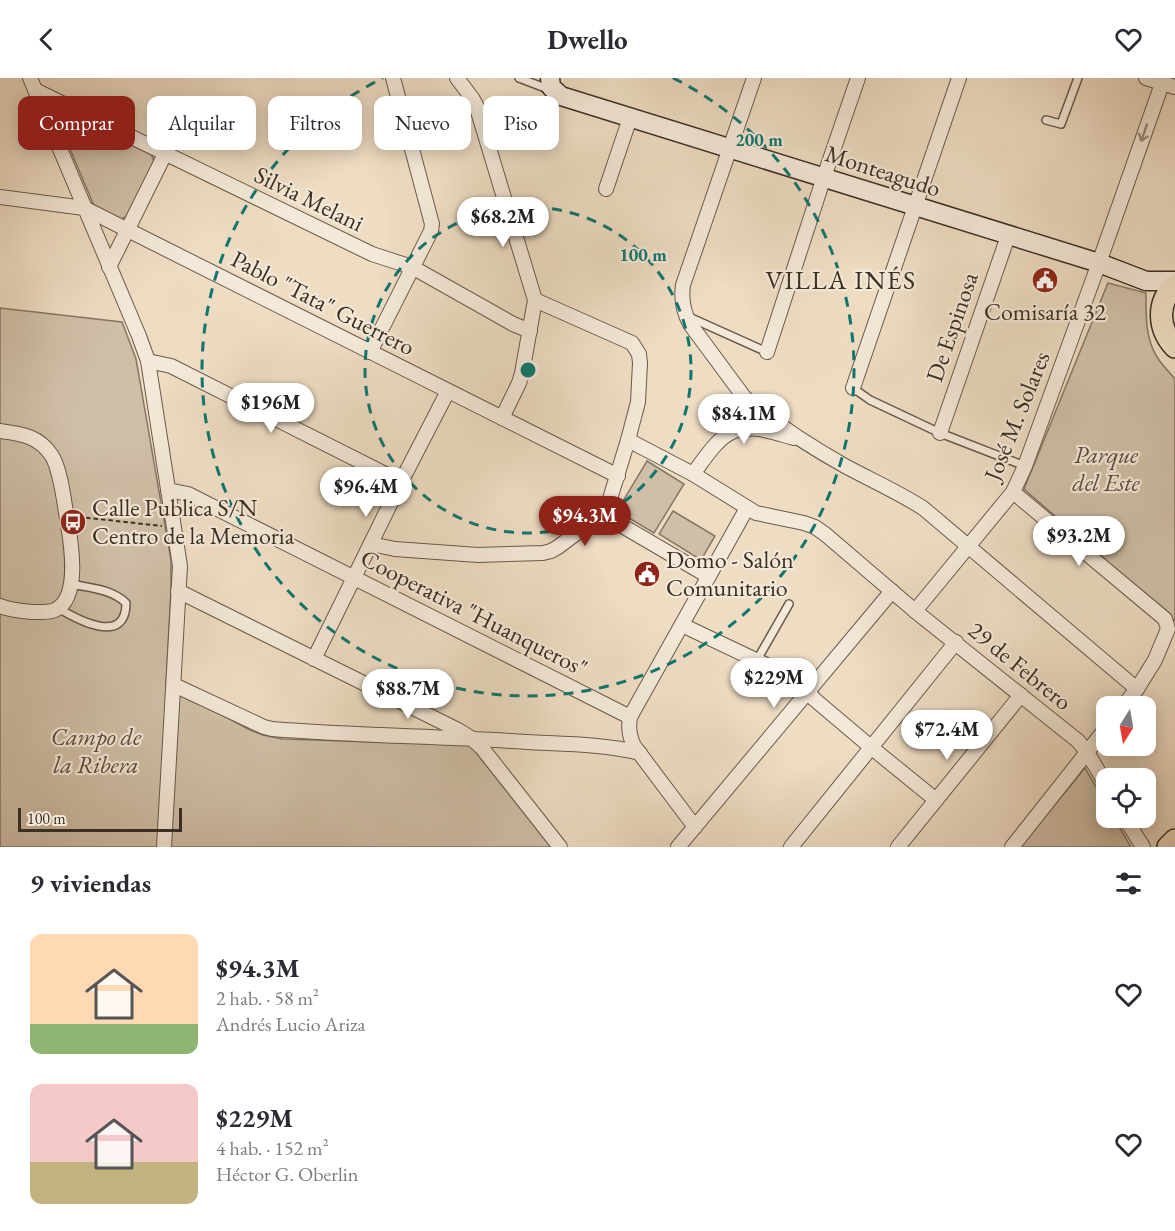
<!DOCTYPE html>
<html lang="es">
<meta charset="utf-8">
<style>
body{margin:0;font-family:"EB Garamond",serif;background:#f2f2f3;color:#2b2b33;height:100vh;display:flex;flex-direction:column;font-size:22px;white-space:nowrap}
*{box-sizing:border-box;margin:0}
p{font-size:20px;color:#7c7c81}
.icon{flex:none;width:33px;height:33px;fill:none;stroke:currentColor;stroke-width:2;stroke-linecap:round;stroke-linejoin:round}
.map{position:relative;height:769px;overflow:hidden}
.drawer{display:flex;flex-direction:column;background:#fff;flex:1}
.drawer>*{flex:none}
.hud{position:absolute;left:18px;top:18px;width:600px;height:54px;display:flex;gap:12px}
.needle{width:39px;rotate:191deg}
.buttons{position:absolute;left:1096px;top:618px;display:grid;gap:12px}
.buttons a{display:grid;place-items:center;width:60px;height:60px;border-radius:12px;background:#fff;box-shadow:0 3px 15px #0003;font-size:30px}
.scale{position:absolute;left:18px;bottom:15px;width:164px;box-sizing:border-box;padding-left:6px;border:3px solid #3b2f23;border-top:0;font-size:16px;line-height:21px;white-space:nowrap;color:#3b2f23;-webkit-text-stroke:4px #f4e8d8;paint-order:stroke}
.price{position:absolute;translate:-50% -51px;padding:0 14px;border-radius:21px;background:#fff;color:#222;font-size:20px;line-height:39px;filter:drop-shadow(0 2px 3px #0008)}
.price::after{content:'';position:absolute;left:50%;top:36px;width:18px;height:14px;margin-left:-9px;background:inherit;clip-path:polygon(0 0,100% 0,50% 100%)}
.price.active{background:#8f2418;color:#fff}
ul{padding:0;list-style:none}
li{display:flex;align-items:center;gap:18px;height:150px;padding:0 30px}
li span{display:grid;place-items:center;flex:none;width:168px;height:120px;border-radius:12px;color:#555}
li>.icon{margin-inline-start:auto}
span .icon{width:72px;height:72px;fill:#fffc;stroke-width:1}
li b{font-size:26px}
h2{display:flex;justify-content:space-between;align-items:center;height:72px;padding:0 30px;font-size:26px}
.pill{padding:0 21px;border-radius:12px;background:#fff;box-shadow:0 3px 15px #0003;font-size:21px;line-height:54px}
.pill.active{background:#8f2418;color:#fff}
header{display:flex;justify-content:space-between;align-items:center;height:78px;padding:0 30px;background:#fff;font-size:27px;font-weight:700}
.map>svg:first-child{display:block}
.green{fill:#d0bfa8;stroke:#867766;stroke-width:1.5}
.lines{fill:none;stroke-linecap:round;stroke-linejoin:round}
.lane-casing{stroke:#685a4b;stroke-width:10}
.street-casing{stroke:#685a4b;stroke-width:16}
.secondary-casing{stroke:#3b2f23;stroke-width:21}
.primary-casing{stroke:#3b2f23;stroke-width:24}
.path{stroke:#3b2f23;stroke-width:2;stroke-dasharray:4.5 3;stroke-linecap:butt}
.lane{stroke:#f4e8d8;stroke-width:7}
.street{stroke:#f4e8d8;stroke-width:14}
.secondary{stroke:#f4e8d8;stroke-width:18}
.primary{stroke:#eedcc3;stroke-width:21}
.oneway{stroke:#988c7e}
.ring{fill:none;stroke:#0f766e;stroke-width:3;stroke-dasharray:10 8}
.labels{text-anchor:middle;stroke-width:4.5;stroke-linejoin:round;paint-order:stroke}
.street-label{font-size:24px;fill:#3b2f23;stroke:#f4e8d8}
.poi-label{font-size:24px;fill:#3b2f23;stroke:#f4e8d8;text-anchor:start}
.park-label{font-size:24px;font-style:italic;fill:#594c3e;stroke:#f4e8d8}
.neighbourhood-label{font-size:26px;letter-spacing:1.5px;fill:#3b2f23;stroke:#f4e8d8}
.centre{fill:#0f766e;stroke:#f4e8d8;stroke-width:3}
.ring-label{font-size:18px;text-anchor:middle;font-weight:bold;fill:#0f766e;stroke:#f4e8d8;stroke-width:4.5;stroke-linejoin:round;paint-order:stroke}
</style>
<header><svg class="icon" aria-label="back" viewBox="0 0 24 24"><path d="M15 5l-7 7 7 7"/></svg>Dwello<svg class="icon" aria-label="heart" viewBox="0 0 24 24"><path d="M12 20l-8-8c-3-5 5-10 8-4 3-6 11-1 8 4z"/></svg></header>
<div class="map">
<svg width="1175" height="769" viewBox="0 0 1175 769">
<rect width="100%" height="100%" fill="#eedcc3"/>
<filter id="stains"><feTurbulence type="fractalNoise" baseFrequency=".00333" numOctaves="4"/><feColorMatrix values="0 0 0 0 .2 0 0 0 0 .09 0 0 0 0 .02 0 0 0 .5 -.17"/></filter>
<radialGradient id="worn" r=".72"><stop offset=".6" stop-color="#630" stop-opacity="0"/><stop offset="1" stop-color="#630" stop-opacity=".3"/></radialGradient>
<g class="green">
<polygon points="70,35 151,76 154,83 127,138 120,142 95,130 59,45 64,38"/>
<path d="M1108,205L1146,215C1146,237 1145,260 1157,279C1162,287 1169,294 1175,301V543L1024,411Z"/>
<polygon points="0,230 122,244 136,281 171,482 171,512 166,607 250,652 263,657 282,661 470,667 551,769 0,769"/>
<polygon points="647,383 684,406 654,455 617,433"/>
<polygon points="673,433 715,458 701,482 659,456"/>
<polygon points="1085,690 1107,728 1107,740 1114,740 1131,769 1020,769"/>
</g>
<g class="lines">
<defs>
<g id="lane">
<polyline points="519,0 548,11"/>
<polyline points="1046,42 1061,46 1078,0"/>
<polyline points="689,239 767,274"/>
<polyline points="853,310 870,322 940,355 1025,388"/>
<path d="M58,530C78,542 126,568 126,525C112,511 90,510 71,506"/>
<polyline points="757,582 789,526"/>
</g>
<g id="street">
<polyline points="30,0 139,258 148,283 180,488 164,769"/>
<polyline points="457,0 472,20 476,27 535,222 522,295 519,305 502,340"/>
<path d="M754,0L683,207C681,221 683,233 690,246L744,319C774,345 811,369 845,388C871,402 898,414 923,430L1137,611"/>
<polyline points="1146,0 1175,9"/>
<polyline points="35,12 372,176 412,189 513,246 530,253"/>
<polyline points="606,111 630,40"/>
<polyline points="0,119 84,130 618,398"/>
<polyline points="109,189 165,76"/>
<polyline points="370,274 431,153 432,146 393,0"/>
<polyline points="767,274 824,99 858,0"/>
<polyline points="148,283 171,288 401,404"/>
<polyline points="853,310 959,0"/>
<path d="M0,353C22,356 39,358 52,378C61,393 64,424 67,441C71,464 81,520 55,532C48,535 39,534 32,534C21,533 10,532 0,528"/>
<polyline points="940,355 1008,158"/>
<polyline points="628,362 693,396 756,435 804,445 815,449 825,456 915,533 1078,663 1087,674 1107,708"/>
<path d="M693,396C703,383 717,360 732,354C751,345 775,355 794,360"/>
<polyline points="168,412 188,416 630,639"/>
<polyline points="1013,414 1165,541 1168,551 1155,582 1137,611 1123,628"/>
<polyline points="602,436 708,498"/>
<polyline points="371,466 395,471 478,477 543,475 551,473 558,469 602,436 609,424 628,362 638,324 640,285 639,276 632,265 535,222"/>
<polyline points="178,513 458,652 471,660 482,670 560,769"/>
<polyline points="915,533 1013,414 1025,388 1099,185 1164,0"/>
<polyline points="682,547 800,603 814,621 872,670 936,722"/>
<polyline points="314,581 401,404 448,313"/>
<path d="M174,607L264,649L272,651C357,658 442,658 527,664C564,666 604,666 640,675"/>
<polyline points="1125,740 1143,769"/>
<path d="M695,749L634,668C629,658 628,650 630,639L747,430"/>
<polyline points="678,769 892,513"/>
<polyline points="791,769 956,564"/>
<polyline points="898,769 1021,617"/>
<polyline points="1012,769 1107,649"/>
</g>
<polyline id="secondary" points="550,0 551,9 561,18 1099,185 1146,203 1175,203"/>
<g id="primary">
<path d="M1175,207C1156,225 1158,251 1175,269"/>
<polyline points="1168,769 1175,762"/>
</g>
</defs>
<use href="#lane" class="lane-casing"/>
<use href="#street" class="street-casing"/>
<use href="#secondary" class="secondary-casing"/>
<use href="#primary" class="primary-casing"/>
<polyline class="path" points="79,438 80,439 162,448"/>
<use href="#lane" class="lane"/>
<use href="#street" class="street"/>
<use href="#secondary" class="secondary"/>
<use href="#primary" class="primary"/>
</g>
<defs><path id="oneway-shaft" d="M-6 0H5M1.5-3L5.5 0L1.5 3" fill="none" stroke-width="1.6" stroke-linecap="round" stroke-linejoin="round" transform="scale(1.5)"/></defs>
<use class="oneway" href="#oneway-shaft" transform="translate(1144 55) rotate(109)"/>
<g class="ring">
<circle cx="528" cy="292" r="163"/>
<path d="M673 0A326 326 0 1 1 383 0"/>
</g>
<defs>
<symbol id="civic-disc" viewBox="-11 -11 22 22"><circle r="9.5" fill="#8f2418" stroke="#f4e8d8"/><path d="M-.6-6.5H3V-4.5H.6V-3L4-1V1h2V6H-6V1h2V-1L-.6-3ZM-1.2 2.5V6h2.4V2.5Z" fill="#fff"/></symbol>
<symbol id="bus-disc" viewBox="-11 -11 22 22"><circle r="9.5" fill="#8f2418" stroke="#f4e8d8"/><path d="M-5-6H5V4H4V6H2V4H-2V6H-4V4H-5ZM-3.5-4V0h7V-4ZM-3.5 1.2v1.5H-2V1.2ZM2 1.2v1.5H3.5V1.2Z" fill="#fff"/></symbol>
</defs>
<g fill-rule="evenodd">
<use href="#civic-disc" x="1030" y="187" width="30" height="30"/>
<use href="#bus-disc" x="58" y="429" width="30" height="30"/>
<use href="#civic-disc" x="632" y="481" width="30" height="30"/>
</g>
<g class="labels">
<g class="street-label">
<text transform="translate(883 93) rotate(18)" y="8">Monteagudo</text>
<text transform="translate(309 121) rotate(26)" y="8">Silvia Melani</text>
<text transform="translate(323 225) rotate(27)" y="8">Pablo "Tata" Guerrero</text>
<text transform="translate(952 249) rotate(-71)" y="8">De Espinosa</text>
<text transform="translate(1017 338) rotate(-68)" y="8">José M. Solares</text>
<text transform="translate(474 535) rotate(27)" y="8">Cooperativa "Huanqueros"</text>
<text transform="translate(1020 588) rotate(39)" y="8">29 de Febrero</text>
</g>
<g class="poi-label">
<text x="1045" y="242" text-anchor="middle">Comisaría 32</text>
<text x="92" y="438">Calle Publica S/N<tspan x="92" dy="28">Centro de la Memoria</tspan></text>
<text x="666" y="490">Domo - Salón<tspan x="666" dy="28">Comunitario</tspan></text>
</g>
<g class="park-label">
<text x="1106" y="385">Parque<tspan x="1106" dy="28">del Este</tspan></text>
<text x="96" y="667">Campo de<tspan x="96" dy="28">la Ribera</tspan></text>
</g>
<g class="neighbourhood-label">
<text x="841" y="211">VILLA INÉS</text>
</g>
</g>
<circle cx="528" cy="292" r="9" class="centre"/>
<g class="ring-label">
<text x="759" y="68">200 m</text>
<text x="643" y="183">100 m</text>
</g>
<rect width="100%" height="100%" filter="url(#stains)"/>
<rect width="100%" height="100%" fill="url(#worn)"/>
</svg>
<div class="buttons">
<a><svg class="needle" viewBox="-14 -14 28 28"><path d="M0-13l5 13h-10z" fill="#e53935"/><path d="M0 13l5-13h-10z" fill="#7c7c81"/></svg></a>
<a><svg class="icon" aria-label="locate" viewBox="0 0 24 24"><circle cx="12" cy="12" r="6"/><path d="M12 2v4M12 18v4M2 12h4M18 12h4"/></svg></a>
</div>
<div class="scale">100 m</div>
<b class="price" style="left:503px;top:170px">$68.2M</b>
<b class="price" style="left:271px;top:356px">$196M</b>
<b class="price" style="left:744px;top:367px">$84.1M</b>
<b class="price" style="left:366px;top:440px">$96.4M</b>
<b class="price active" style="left:585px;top:469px">$94.3M</b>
<b class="price" style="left:1079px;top:489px">$93.2M</b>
<b class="price" style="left:774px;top:631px">$229M</b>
<b class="price" style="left:408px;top:642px">$88.7M</b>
<b class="price" style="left:947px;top:683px">$72.4M</b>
<div class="hud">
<a class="pill active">Comprar</a>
<a class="pill">Alquilar</a>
<a class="pill">Filtros</a>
<a class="pill">Nuevo</a>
<a class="pill">Piso</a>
</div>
</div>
<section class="drawer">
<h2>9 viviendas<svg class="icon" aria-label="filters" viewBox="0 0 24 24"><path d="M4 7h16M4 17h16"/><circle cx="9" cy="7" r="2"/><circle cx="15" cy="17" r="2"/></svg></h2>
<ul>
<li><span style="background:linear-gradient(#ffd9b3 75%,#8fb573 0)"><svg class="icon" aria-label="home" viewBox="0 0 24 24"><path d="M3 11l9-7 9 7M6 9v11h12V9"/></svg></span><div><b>$94.3M</b><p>2 hab. · 58 m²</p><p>Andrés Lucio Ariza</p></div><svg class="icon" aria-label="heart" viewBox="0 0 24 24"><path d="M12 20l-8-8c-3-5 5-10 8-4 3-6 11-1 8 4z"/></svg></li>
<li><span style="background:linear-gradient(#f6c9c9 65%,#c2b280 0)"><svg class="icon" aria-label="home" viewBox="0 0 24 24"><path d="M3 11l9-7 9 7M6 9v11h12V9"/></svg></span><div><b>$229M</b><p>4 hab. · 152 m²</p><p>Héctor G. Oberlin</p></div><svg class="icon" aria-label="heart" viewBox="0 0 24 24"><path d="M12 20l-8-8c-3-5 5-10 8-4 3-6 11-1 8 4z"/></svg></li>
</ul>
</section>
